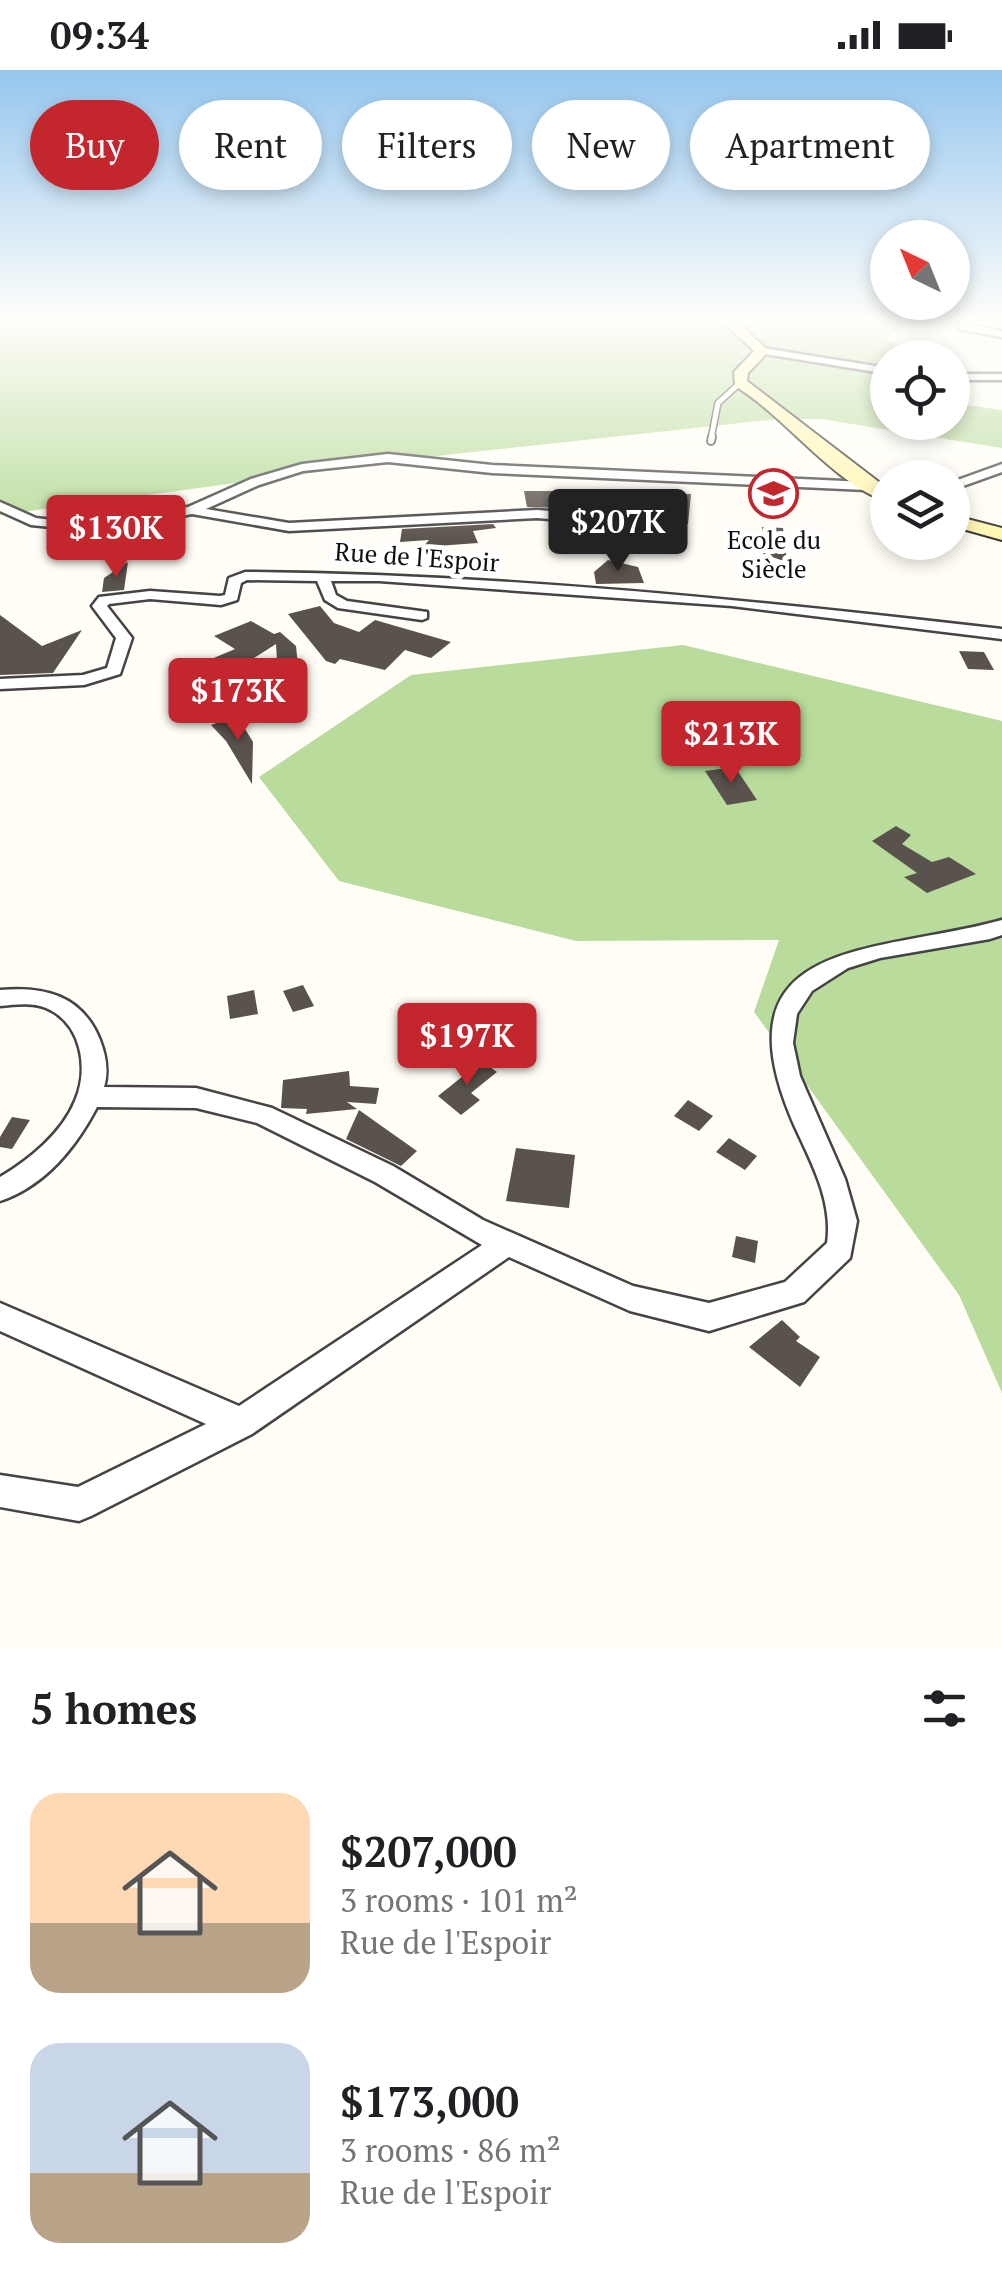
<!DOCTYPE html>
<meta charset="utf-8">
<style>
body{margin:0;font-family:"PT Serif",serif;background:#f6f6f6;color:#202124;height:100vh;display:flex;flex-direction:column;font-size:38px;white-space:nowrap}
*{box-sizing:border-box;margin:0}
p{font-size:32px;color:#757577}
.icon{flex:none;width:55px;height:55px;fill:none;stroke:currentColor;stroke-width:2;stroke-linecap:round;stroke-linejoin:round}
.map{position:relative;height:1578px;overflow:hidden}
.sheet{display:flex;flex-direction:column;background:#fff;flex:1}
.sheet>*{flex:none}
.guide{position:absolute;left:30px;top:30px;width:942px;height:90px;display:flex;gap:20px}
.needle{width:65px;rotate:317deg}
.fabs{position:absolute;left:870px;top:150px;display:grid;gap:20px}
.fabs a{display:grid;place-items:center;width:100px;height:100px;border-radius:50%;background:#fff;box-shadow:0 5px 15px #0003;font-size:50px}
.price{position:absolute;translate:-50% -85px;padding:0 22px;border-radius:10px;background:#c4262e;color:#fff;font-size:32px;line-height:65px;filter:drop-shadow(0 2px 5px #0008)}
.price::after{content:'';position:absolute;left:50%;top:60px;width:30px;height:22px;margin-left:-15px;background:inherit;clip-path:polygon(0 0,100% 0,50% 100%)}
.price.selected{background:#222;color:#fff}
ul{padding:0;list-style:none}
li{display:flex;align-items:center;gap:30px;height:250px;padding:0 30px}
li span{display:grid;place-items:center;flex:none;width:280px;height:200px;border-radius:30px;color:#555}
li>.icon{margin-inline-start:auto}
span .icon{width:120px;height:120px;fill:#fffc;stroke-width:1}
li b{font-size:42px}
h2{display:flex;justify-content:space-between;align-items:center;height:120px;padding:0 30px;font-size:42px}
.chip{padding:0 35px;border-radius:45px;background:#fff;box-shadow:0 5px 15px #0003;font-size:35px;line-height:90px}
.chip.selected{background:#c4262e;color:#fff}
.status{display:flex;justify-content:space-between;align-items:center;height:70px;padding:0 50px;background:#fff;direction:ltr}
.status svg{height:28px;fill:currentColor}
.map>svg:first-child{display:block}
.forest{fill:#b9dc9c}
.building{fill:#5a524d}
.lines{fill:none;stroke-linecap:round;stroke-linejoin:round}
.lane-far1-casing{stroke:#444;stroke-width:8}
.lane-casing{stroke:#444;stroke-width:10}
.street-casing{stroke:#444;stroke-width:5}
.secondary-casing{stroke:#333;stroke-width:4}
.lane-far1{stroke:#fff;stroke-width:5}
.lane{stroke:#fff;stroke-width:6}
.street{fill:#fff;fill-rule:evenodd}
.secondary{fill:#fff6b0;fill-rule:evenodd}
.labels{text-anchor:middle;stroke-width:10;stroke-linejoin:round;paint-order:stroke}
.far-poi-label{font-size:25px;fill:#111;stroke:#fff}
.far-street-label{font-size:25px;fill:#111;stroke:#fff}
</style>
<div class="status"><b>09:34</b><svg viewBox="0 0 49 12"><path d="M0 12V9h3v3zM5 12V6h3v6zM10 12V3h3v9zM15 12V0h3v12zM26 1h20v11H26zM47 4h2v5h-2z"/></svg></div>
<div class="map">
<svg width="1002" height="1578" viewBox="0 0 1002 1578">
<rect width="100%" height="100%" fill="#fffdf5"/>
<g class="forest">
<polygon points="0,252 911,252 887,269 914,287 888,288 888,352 952,352 953,333 1002,340 1002,378 821,349 779,349 436,386 0,445"/>
<polygon points="683,575 1002,651 1002,1323 959,1225 754,942 779,870 576,871 339,811 259,707 411,605"/>
</g>
<g class="building">
<polygon points="524,421 556,421 563,438 527,437"/>
<polygon points="666,423 691,424 688,454 661,452"/>
<polygon points="493,454 496,458 473,461 478,473 423,477 429,470 400,472 402,459"/>
<polygon points="762,457 783,458 787,492 763,484"/>
<polygon points="608,490 638,497 644,513 596,514 594,502"/>
<polygon points="128,492 124,520 102,522 104,508"/>
<polygon points="320,536 334,553 359,562 375,550 451,572 431,588 405,580 385,600 340,589 335,594 326,591 288,544"/>
<polygon points="0,545 42,576 82,560 53,603 0,605"/>
<polygon points="251,551 274,564 280,562 296,576 301,625 279,627 276,574 226,606 195,596 235,579 214,566"/>
<polygon points="959,581 984,582 994,600 968,599"/>
<polygon points="237,646 253,672 252,714 226,671 211,655"/>
<polygon points="735,697 757,730 727,735 705,701"/>
<polygon points="896,756 911,765 902,774 932,792 949,787 976,804 927,823 904,807 917,803 872,771"/>
<polygon points="303,915 314,936 293,942 283,921"/>
<polygon points="254,920 258,944 230,949 227,926"/>
<polygon points="482,991 497,1002 471,1023 480,1030 461,1045 438,1026"/>
<polygon points="349,1001 350,1016 379,1018 376,1034 347,1032 357,1039 306,1044 307,1039 281,1038 283,1010"/>
<polygon points="688,1030 713,1046 699,1061 674,1046"/>
<polygon points="359,1040 390,1062 417,1081 401,1096 346,1069"/>
<polygon points="12,1047 30,1050 12,1079 0,1077 0,1067"/>
<polygon points="729,1068 757,1086 745,1100 716,1082"/>
<polygon points="516,1078 575,1085 569,1138 506,1131"/>
<polygon points="736,1166 758,1171 755,1193 732,1187"/>
<polygon points="782,1250 800,1267 796,1271 820,1287 800,1317 749,1277"/>
</g>
<g class="lines">
<defs>
<polyline id="lane-far1" points="711,369 718,333 740,313"/>
<polyline id="lane" points="711,371 712,367"/>
<g id="street">
<polygon points="959,252 1002,261 1002,267 958,259"/>
<polygon points="762,278 888,298 888,304 759,283"/>
<rect x="952" y="304" width="50" height="6"/>
<polygon points="388,384 492,395 888,413 888,421 492,403 388,392 303,401 259,415 206,439 289,453 537,440 637,448 644,452 637,456 537,448 289,461 192,444 136,455 71,459 31,455 0,441 0,432 36,448 52,450 136,447 188,437 251,409 302,394"/>
<polygon points="1002,394 1002,402 952,420 952,412"/>
<path d="M245,502C498,504 750,530 1002,559V569L732,536L379,511H331L336,525L347,531L427,542V548L422,550L338,538L325,530L317,511L247,510L241,513L237,530L221,535L150,529L109,534L107,536L132,568L120,604L84,615L0,619V609L83,605L107,598L116,568L92,536L99,527L150,521L220,526L225,525L229,508Z"/>
<path d="M1002,850V865L990,869L880,888L848,898L812,921L797,944L793,973L800,1006L845,1109L857,1151L850,1188L804,1232L709,1261L630,1241L509,1187L252,1364L91,1446L79,1451L0,1437V1405L78,1417L206,1354L0,1261V1233L239,1336L482,1175L375,1112L257,1053L196,1038L97,1037C76,1077 45,1116 0,1131V1107C29,1090 62,1063 75,1031C89,999 82,953 46,938C32,932 15,935 0,936V920C44,916 82,925 100,970C106,986 109,1001 104,1017L196,1018L272,1038L393,1096L483,1150L633,1216L709,1233L785,1212L827,1173C833,1132 812,1094 795,1057C710,865 876,885 1002,850Z"/>
</g>
<g id="secondary">
<path d="M723,252H737L769,281L748,303L747,311L888,419V432C833,414 786,347 735,316L734,302L754,281Z"/>
<polygon points="952,445 1002,458 1002,470 952,456"/>
</g>
</defs>
<use href="#lane-far1" class="lane-far1-casing"/>
<use href="#lane" class="lane-casing"/>
<use href="#street" class="street-casing"/>
<use href="#secondary" class="secondary-casing"/>
<use href="#lane-far1" class="lane-far1"/>
<use href="#lane" class="lane"/>
<use href="#street" class="street"/>
<use href="#secondary" class="secondary"/>
</g>
<linearGradient id="sky" x2="0" y2="1"><stop stop-color="#95c6ee"/><stop offset="0.53" stop-color="#fffefa"/><stop offset="1" stop-color="#fffefa" stop-opacity="0"/></linearGradient>
<rect width="1002" height="473" fill="url(#sky)"/>
<defs>
<symbol id="school-ring" viewBox="-11 -11 22 22"><circle r="9.5" fill="#fff" stroke="#c4262e" stroke-width="1.5"/><path d="M0-5L7-2L0 1L-7-2ZM-4 1L0 2.5L4 1V4Q0 6-4 4Z" fill="#c4262e"/></symbol>
</defs>
<g fill-rule="evenodd">
<use href="#school-ring" x="746" y="396" width="55" height="55"/>
</g>
<g class="labels">
<g class="far-poi-label">
<text x="774" y="479">Ecole du<tspan x="774" dy="29">Siècle</tspan></text>
</g>
<g class="far-street-label">
<text transform="translate(417 487) rotate(4)" y="9">Rue de l'Espoir</text>
</g>
</g>
</svg>
<div class="fabs">
<a><svg class="needle" viewBox="-14 -14 28 28"><path d="M0-13l5 13h-10z" fill="#e53935"/><path d="M0 13l5-13h-10z" fill="#757577"/></svg></a>
<a><svg class="icon" aria-label="locate" viewBox="0 0 24 24"><circle cx="12" cy="12" r="6"/><path d="M12 2v4M12 18v4M2 12h4M18 12h4"/></svg></a>
<a><svg class="icon" aria-label="layers" viewBox="0 0 24 24"><path d="M12 4l9 5-9 5-9-5zM3 14l9 5 9-5"/></svg></a>
</div>
<b class="price selected" style="left:618px;top:504px">$207K</b>
<b class="price" style="left:116px;top:510px">$130K</b>
<b class="price" style="left:238px;top:673px">$173K</b>
<b class="price" style="left:731px;top:716px">$213K</b>
<b class="price" style="left:467px;top:1018px">$197K</b>
<div class="guide">
<a class="chip selected">Buy</a>
<a class="chip">Rent</a>
<a class="chip">Filters</a>
<a class="chip">New</a>
<a class="chip">Apartment</a>
</div>
</div>
<section class="sheet">
<h2>5 homes<svg class="icon" aria-label="filters" viewBox="0 0 24 24"><path d="M4 7h16M4 17h16"/><circle cx="9" cy="7" r="2"/><circle cx="15" cy="17" r="2"/></svg></h2>
<ul>
<li><span style="background:linear-gradient(#ffd9b3 65%,#b9a48a 0)"><svg class="icon" aria-label="home" viewBox="0 0 24 24"><path d="M3 11l9-7 9 7M6 9v11h12V9"/></svg></span><div><b>$207,000</b><p>3 rooms · 101 m²</p><p>Rue de l'Espoir</p></div></li>
<li><span style="background:linear-gradient(#c9d6e8 65%,#b9a48a 0)"><svg class="icon" aria-label="home" viewBox="0 0 24 24"><path d="M3 11l9-7 9 7M6 9v11h12V9"/></svg></span><div><b>$173,000</b><p>3 rooms · 86 m²</p><p>Rue de l'Espoir</p></div></li>
</ul>
</section>
